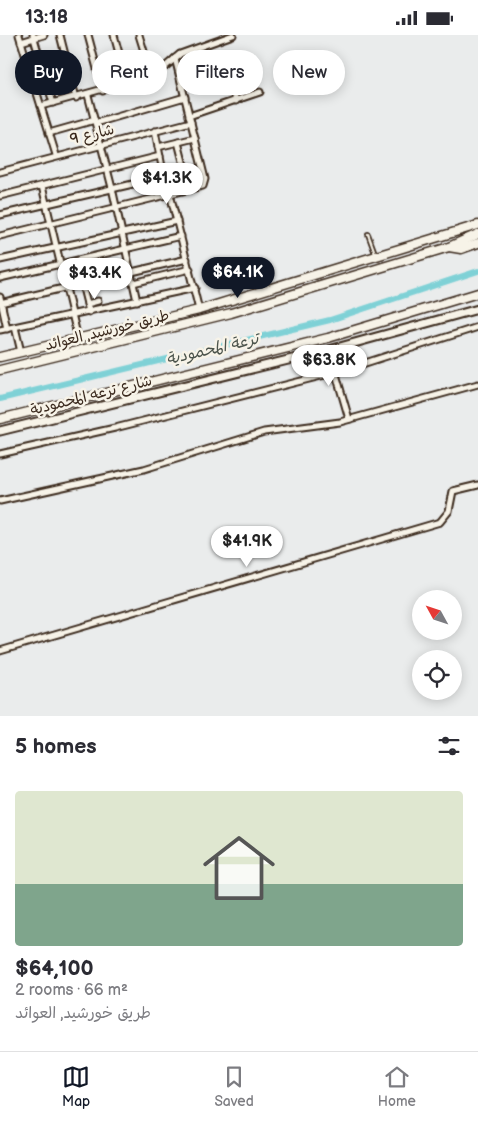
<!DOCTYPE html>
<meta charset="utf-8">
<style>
body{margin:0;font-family:"Balsamiq Sans","Playpen Sans Arabic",sans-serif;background:#f2f2f3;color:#2b2b33;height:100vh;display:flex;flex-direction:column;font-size:19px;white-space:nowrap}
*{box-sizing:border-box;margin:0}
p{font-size:16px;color:#7c7c81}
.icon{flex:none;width:28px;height:28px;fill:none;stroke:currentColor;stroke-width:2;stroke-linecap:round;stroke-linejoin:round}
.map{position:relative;height:681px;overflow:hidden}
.sheet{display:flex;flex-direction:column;background:#fff;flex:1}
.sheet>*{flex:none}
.guide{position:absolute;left:15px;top:15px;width:449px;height:45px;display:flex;gap:10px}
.needle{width:32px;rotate:310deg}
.fabs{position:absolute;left:412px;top:555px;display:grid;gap:10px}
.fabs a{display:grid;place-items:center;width:50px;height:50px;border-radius:50%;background:#fff;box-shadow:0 2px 12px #0003;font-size:25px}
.price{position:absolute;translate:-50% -42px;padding:0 11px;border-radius:18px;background:#fff;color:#222;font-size:16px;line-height:32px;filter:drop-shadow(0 1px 2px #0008)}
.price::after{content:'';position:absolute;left:50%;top:30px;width:15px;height:11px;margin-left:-8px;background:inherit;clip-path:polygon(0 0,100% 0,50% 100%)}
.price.current{background:#111827;color:#fff}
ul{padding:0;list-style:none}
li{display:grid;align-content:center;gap:10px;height:265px;padding:0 15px}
li span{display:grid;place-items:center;height:155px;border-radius:5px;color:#555}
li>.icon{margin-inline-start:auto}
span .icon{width:90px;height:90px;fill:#fffc;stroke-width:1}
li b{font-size:21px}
h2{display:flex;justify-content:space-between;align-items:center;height:60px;padding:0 15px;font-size:21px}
.chip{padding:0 18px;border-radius:22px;background:#fff;box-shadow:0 2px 12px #0003;font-size:18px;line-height:45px}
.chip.current{background:#111827;color:#fff}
.status{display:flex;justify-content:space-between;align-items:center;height:35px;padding:0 25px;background:#fff;direction:ltr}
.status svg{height:14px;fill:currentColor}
.dock{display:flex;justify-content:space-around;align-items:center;height:70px;border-top:1px solid #e1e1e2;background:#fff;font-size:14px;color:#7c7c81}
.dock a{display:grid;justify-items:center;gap:2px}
.dock .current{color:#111827}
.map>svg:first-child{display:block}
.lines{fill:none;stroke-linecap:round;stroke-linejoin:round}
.canal{stroke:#7fd1d6;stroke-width:6}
.service-casing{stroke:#3b2a1e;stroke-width:6}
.minor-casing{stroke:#3b2a1e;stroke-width:9}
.tertiary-casing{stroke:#3b2a1e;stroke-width:11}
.secondary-casing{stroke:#3b2a1e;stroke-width:11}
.service{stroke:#f7f3e8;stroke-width:2.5}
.minor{stroke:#f7f3e8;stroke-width:5}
.tertiary{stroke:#f7f3e8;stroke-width:7}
.secondary{stroke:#f7f3e8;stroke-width:8}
.labels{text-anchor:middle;stroke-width:5;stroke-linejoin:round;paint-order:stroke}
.street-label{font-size:15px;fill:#3b2a1e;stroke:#f7f3e8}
.water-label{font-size:16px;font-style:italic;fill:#4c544c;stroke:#f7f3e8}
</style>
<div class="status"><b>13:18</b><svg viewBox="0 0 49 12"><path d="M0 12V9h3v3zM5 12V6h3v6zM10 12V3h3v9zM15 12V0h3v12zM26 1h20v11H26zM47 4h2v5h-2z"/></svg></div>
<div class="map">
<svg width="478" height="681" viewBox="0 0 478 681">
<rect width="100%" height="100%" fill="#eaecec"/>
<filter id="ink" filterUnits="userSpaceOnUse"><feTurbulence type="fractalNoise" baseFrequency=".02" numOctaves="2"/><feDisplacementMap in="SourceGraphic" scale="10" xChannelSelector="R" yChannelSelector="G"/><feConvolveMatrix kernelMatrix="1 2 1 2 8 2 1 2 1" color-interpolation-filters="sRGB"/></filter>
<g filter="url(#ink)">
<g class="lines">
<polyline class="canal" points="0,364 330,285 478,236"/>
<defs>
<polyline id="service" points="368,199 376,221"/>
<g id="minor">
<polyline points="19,0 56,120"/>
<polyline points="33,0 53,68"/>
<polyline points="60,0 76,63"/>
<polyline points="88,0 103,56"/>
<polyline points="114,0 127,48"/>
<polyline points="139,0 151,39"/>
<polyline points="21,7 44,0"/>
<polyline points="228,37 236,66"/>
<polyline points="88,60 112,153 137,266"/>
<polyline points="41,71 136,45 165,32 180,19 233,0"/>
<polyline points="189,81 260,57"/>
<polyline points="96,88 185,62"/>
<polyline points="155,96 163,137"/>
<polyline points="49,98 95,85"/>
<polyline points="178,107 188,146"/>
<polyline points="158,112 195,103"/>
<polyline points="0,137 191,87"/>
<polyline points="157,150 160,161"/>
<polyline points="42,151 78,304"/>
<polyline points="170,159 199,275"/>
<polyline points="0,161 160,121"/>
<polyline points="0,180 150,145"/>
<polyline points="0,201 203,151 205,144 175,23"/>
<polyline points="0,225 177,186"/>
<polyline points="0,243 181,201"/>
<polyline points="133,248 190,234"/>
<polyline points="82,249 89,277"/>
<polyline points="0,262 7,294"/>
<polyline points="0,268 187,224"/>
<polyline points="87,269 98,266"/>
<polyline points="15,292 21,317"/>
<polyline points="0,295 195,253"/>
<polyline points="329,315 349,384"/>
<polyline points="0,419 115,393 337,337 478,292"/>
<polyline points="0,466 144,434 264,397 340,387 478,349"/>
<polyline points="0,616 440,487 449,476 453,456 478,450"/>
</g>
<polyline id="tertiary" points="0,396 329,315 478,274"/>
<g id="secondary">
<polyline points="449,212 461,214 478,208"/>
<polyline points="0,322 199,275 478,190"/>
<polyline points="0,335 231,278 449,212 478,199"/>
<polyline points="0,384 328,303 478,258"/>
</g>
</defs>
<use href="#service" class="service-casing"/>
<use href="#minor" class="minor-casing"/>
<use href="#tertiary" class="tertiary-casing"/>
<use href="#secondary" class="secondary-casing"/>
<use href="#service" class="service"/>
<use href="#minor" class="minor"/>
<use href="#tertiary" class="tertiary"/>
<use href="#secondary" class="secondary"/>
</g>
</g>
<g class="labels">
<g class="street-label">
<text transform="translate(92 99) rotate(-14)" y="5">شارع 9</text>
<text transform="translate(107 295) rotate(-14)" y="5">طريق خورشيد, العوائد</text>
<text transform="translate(91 360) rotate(-14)" y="5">شارع ترعه المحمودية</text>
</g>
<g class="water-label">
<text transform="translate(212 313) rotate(-13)" y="6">ترعة المحمودية</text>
</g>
</g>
</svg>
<div class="fabs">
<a><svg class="needle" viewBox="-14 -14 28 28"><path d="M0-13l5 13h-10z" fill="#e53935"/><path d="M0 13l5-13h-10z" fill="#7c7c81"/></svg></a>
<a><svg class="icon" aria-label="locate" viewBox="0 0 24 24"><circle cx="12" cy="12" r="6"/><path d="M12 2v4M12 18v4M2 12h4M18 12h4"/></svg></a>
</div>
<b class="price" style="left:167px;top:170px">$41.3K</b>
<b class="price current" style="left:238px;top:264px">$64.1K</b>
<b class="price" style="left:95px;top:265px">$43.4K</b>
<b class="price" style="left:329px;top:352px">$63.8K</b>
<b class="price" style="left:247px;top:533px">$41.9K</b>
<div class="guide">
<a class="chip current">Buy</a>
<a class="chip">Rent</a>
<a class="chip">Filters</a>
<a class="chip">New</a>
</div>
</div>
<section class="sheet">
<h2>5 homes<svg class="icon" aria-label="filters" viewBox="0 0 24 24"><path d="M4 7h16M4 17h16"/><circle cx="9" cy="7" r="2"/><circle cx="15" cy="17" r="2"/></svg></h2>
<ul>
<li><span style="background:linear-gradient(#dfe7d0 60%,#7fa58c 0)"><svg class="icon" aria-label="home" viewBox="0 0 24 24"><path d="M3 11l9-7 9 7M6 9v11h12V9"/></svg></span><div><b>$64,100</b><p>2 rooms · 66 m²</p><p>طريق خورشيد, العوائد</p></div></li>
</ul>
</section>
<nav class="dock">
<a class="current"><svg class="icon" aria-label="map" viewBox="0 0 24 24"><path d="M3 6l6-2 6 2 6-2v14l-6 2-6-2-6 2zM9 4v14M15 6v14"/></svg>Map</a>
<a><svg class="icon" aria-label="saved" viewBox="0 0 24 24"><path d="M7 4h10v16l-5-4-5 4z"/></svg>Saved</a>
<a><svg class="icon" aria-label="home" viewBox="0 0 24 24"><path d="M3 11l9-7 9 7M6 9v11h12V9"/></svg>Home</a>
</nav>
